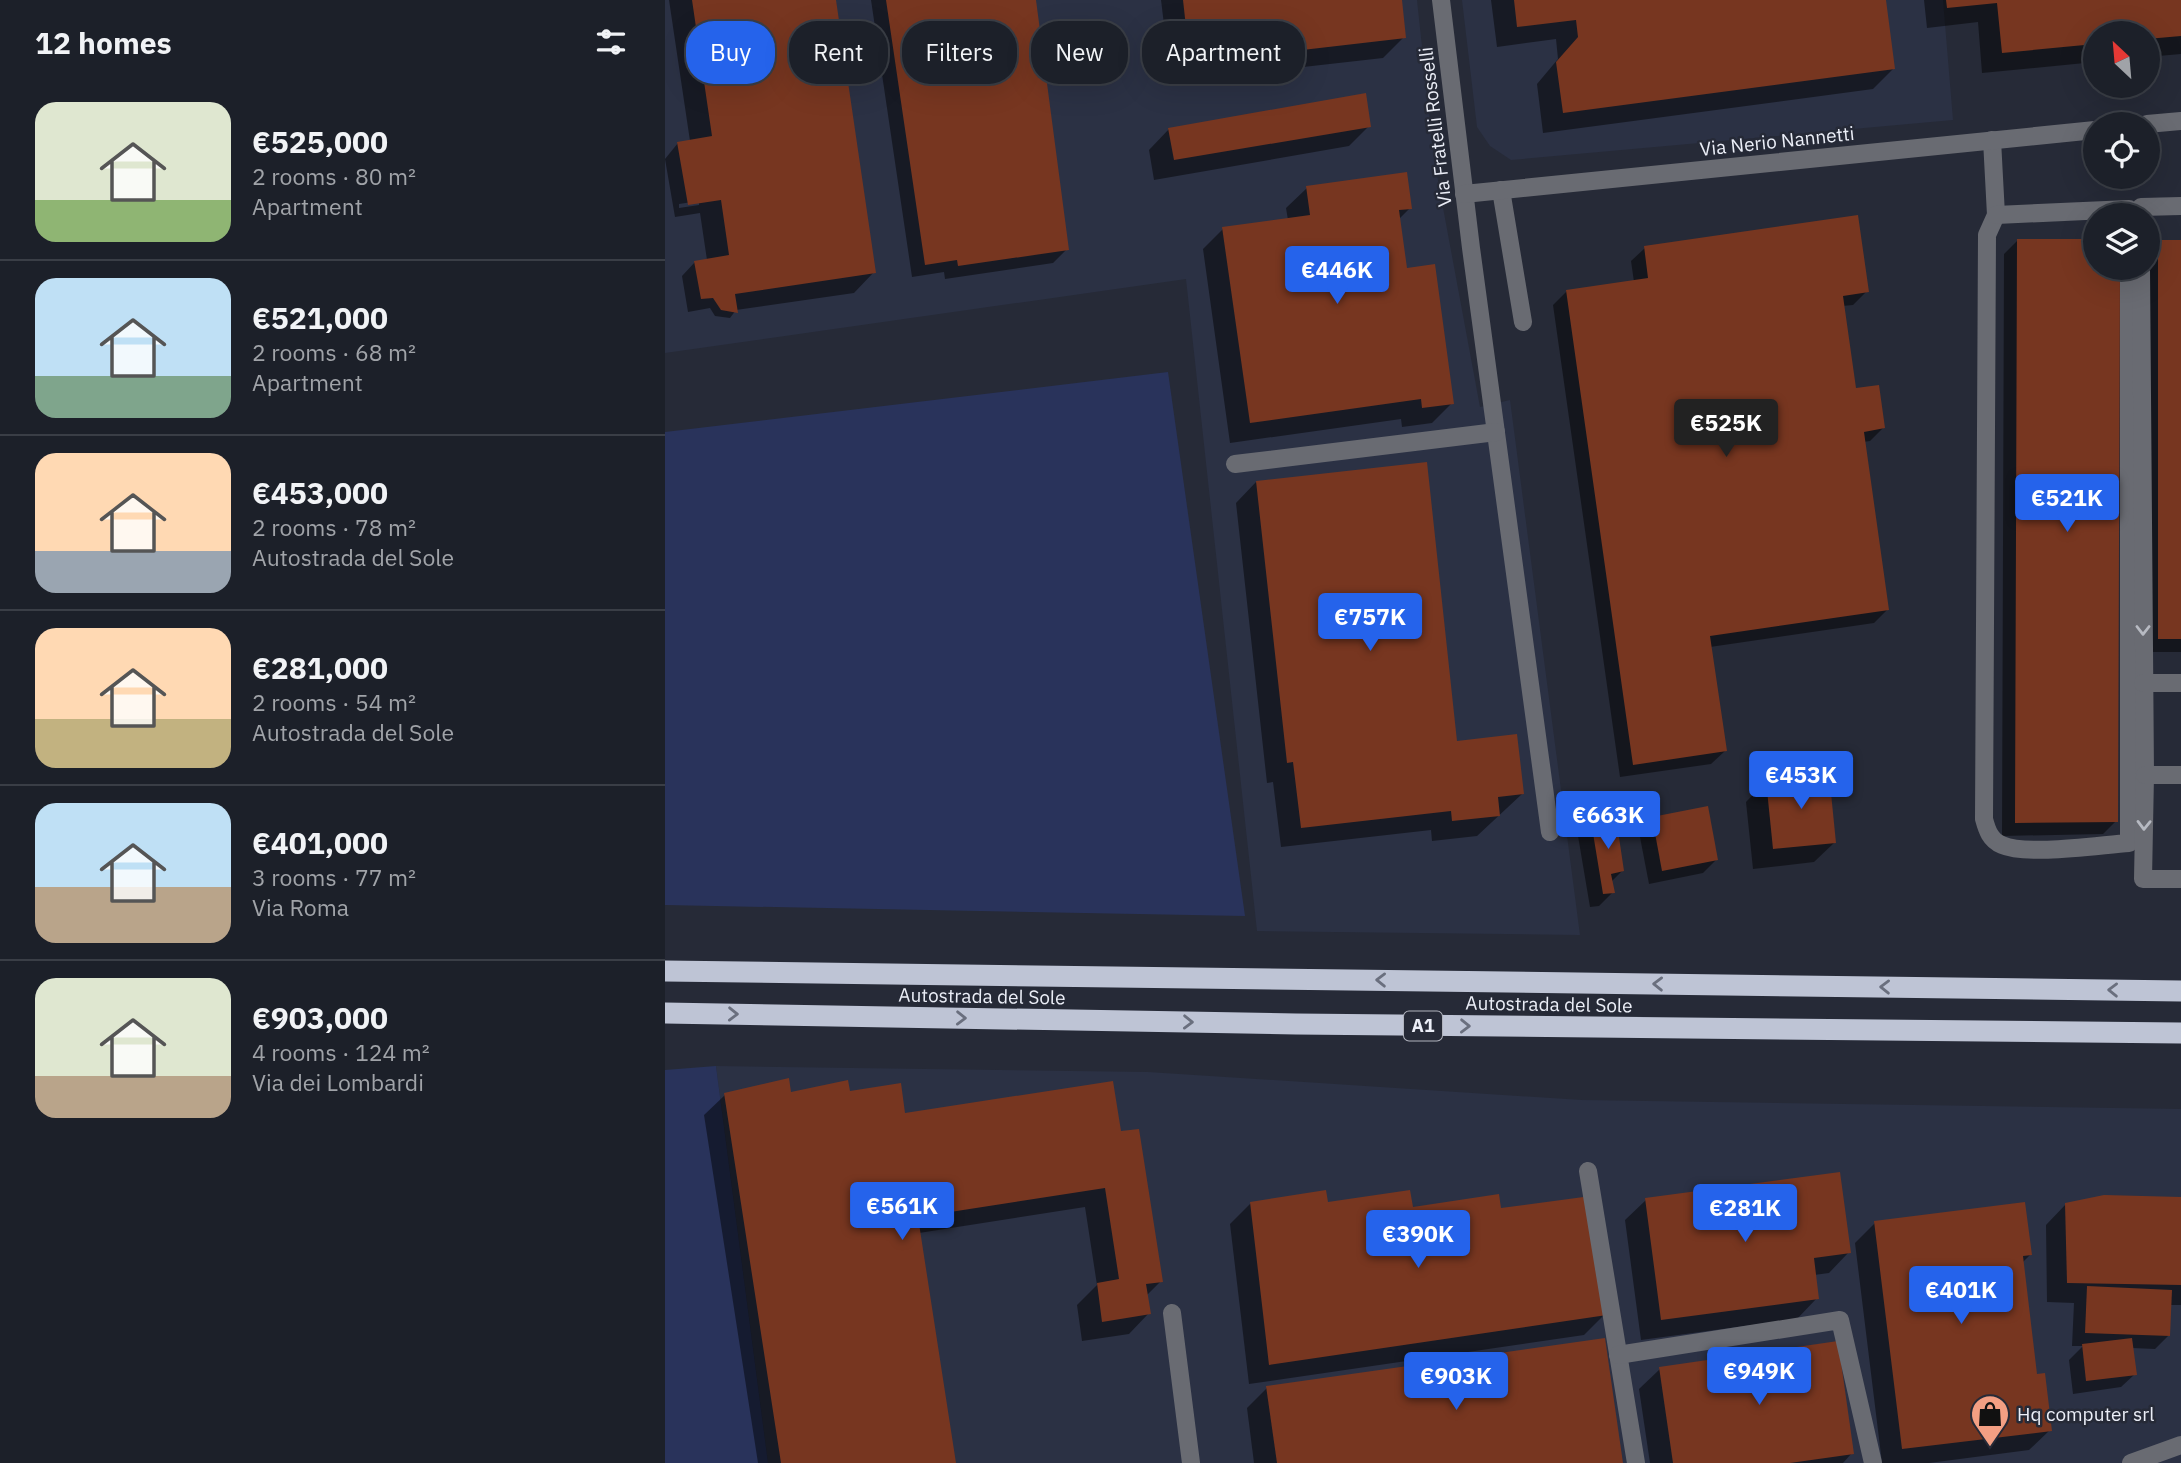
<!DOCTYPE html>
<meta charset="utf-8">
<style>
body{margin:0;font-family:"IBM Plex Sans",sans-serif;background:#292d35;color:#f1f3f6;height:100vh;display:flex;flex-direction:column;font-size:26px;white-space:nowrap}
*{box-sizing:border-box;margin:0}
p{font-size:23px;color:#a0a3a8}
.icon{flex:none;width:38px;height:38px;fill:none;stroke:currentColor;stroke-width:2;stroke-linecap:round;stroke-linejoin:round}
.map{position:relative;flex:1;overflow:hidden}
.details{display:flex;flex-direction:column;background:#1c2029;width:665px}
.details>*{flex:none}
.top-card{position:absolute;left:21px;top:21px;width:665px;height:63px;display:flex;gap:14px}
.needle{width:46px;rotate:334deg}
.fabs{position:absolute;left:1418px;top:21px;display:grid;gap:14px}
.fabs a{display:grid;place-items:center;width:77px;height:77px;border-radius:50%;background:#1c2029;box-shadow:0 7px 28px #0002,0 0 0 2px #3a3e46;font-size:35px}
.price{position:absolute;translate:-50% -60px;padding:0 16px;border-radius:7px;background:#2563eb;color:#fff;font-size:23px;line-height:46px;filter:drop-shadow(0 2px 4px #0008)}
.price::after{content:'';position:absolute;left:50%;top:42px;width:21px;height:16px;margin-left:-10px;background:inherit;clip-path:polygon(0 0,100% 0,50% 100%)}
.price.on{background:#222;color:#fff}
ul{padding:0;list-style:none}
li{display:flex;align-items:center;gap:21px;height:175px;padding:0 35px}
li+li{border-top:2px solid #3a3e46}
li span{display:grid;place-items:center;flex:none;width:196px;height:140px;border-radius:21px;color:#555}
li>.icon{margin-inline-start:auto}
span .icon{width:84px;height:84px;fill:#fffc;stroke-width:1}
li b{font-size:30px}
h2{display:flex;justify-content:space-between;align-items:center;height:84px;padding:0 35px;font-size:30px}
.chip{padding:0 24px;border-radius:28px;background:#1c2029;box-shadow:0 7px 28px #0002,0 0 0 2px #3a3e46;font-size:24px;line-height:63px}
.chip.on{background:#2563eb;color:#fff}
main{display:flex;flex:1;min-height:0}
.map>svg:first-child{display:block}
.built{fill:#2b3144}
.green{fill:#29335b}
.shadow{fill:#0007;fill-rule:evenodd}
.building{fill:#773620}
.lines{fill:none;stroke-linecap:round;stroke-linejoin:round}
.minor{stroke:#696b72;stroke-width:18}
.highway{stroke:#bec4d5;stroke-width:21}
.oneway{stroke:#b7bac2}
.oneway2{stroke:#6a6f7e}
.labels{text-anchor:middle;stroke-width:5;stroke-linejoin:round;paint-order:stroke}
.shield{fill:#262a37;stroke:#b0b3bd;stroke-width:2}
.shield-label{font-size:18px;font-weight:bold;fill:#ebeef7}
.street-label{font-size:19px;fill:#ebeef7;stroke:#262a37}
.poi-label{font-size:19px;fill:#ebeef7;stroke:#262a37;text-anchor:start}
</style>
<main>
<section class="details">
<h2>12 homes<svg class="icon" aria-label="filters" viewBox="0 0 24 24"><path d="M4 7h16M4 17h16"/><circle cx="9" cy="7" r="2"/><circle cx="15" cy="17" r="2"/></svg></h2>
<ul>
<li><span style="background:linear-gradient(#dfe7d0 70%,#8fb573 0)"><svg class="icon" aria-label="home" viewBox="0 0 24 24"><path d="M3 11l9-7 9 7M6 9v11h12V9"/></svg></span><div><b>€525,000</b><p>2 rooms · 80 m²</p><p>Apartment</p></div></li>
<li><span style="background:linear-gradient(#bfe0f5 70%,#7fa58c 0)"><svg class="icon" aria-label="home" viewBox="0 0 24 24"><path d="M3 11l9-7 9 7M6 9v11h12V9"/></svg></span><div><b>€521,000</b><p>2 rooms · 68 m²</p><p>Apartment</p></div></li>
<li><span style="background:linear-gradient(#ffd9b3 70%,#9aa5b1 0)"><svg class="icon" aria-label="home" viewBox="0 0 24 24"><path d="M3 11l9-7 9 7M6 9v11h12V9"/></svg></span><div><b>€453,000</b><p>2 rooms · 78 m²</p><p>Autostrada del Sole</p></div></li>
<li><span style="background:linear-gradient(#ffd9b3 65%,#c2b280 0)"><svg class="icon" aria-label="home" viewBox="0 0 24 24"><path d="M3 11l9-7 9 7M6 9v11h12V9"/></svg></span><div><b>€281,000</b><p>2 rooms · 54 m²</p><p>Autostrada del Sole</p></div></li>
<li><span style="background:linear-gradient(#bfe0f5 60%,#b9a48a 0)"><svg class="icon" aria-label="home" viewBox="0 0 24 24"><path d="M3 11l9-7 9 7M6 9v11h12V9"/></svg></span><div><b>€401,000</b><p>3 rooms · 77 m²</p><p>Via Roma</p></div></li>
<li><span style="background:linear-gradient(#dfe7d0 70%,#b9a48a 0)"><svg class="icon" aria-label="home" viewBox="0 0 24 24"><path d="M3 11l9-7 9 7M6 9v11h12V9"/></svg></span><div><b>€903,000</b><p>4 rooms · 124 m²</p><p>Via dei Lombardi</p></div></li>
</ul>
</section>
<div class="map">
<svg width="1516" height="1463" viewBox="0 0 1516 1463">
<rect width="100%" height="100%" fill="#262a37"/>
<g class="built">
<polygon points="0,0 752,0 769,159 815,407 845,400 915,935 592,931 521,279 0,353"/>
<polygon points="797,0 1278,0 1288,120 846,160 825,146 812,127"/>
<polygon points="51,1066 483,1072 917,1100 1516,1109 1516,1463 103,1463"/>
</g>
<g class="green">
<polygon points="503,372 580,916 0,905 0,432"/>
<polygon points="51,1066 103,1463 0,1463 0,1070"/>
</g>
<g class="shadow">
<path d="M4,0H169L209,272L189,293L71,310L65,318L50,316L45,308L23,312L17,276L30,262L42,260L35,213L10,217L0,159L13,143L25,141ZM34,201V205L14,208V204Z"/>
<polygon points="206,0 370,0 402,249 388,263 280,279 279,272 247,277"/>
<polygon points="496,0 735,0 739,37 718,58 506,82"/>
<polygon points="826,0 1219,0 1228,69 1208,89 878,133 872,84 893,59 891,39 832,47"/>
<polygon points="1259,0 1516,0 1516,54 1482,57 1482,33 1430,33 1430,62 1317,73 1313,22 1262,28"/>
<polygon points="704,126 684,146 489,180 484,150 504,129"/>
<polygon points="642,188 745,208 734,219 741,270 787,403 767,423 737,427 736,419 565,443 538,249 558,229 623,220 621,208"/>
<polygon points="1353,240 1430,268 1453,268 1451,821 1438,834 1337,836 1339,254"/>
<polygon points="1494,242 1516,242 1516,652 1480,652 1482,253"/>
<polygon points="980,248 1202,291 1188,305 1177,306 1189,390 1218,428 1205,441 1198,442 1222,610 1209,623 1045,647 1060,751 1046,764 955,777 888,305 902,291 969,282 966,261"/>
<polygon points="591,482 790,743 857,794 812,836 767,841 766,830 616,847 608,782 602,783 571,503"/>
<polygon points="1101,781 1170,842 1149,862 1088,869 1081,802"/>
<polygon points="988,818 1051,860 1038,873 984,884 974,832"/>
<polygon points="927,823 958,870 946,882 948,892 934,906 925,907 913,836"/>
<polygon points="183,1093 239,1115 454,1133 496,1281 481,1296 484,1313 464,1334 417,1341 412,1305 432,1285 420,1207 254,1233 289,1463 93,1463 39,1115 60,1095"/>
<polygon points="1516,1199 1516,1305 1505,1305 1504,1335 1490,1349 1467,1348 1470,1374 1456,1387 1408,1394 1404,1360 1418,1346 1407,1346 1409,1303 1382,1302 1381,1225 1401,1204"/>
<polygon points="981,1200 1184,1252 1164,1273 1149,1275 1152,1298 1132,1319 976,1340 960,1220"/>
<polygon points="586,1203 835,1210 940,1314 919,1335 584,1384 565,1224"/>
<polygon points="1210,1223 1365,1255 1357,1263 1371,1376 1385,1430 1364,1450 1264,1463 1217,1463 1190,1243"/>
<polygon points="995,1369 1187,1453 1178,1463 985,1463 974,1389"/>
<polygon points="602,1388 956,1463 589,1463 582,1408"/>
</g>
<g class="building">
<polygon points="27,0 171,0 211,273 70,294 73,313 56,310 48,298 36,299 29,261 64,255 56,200 23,205 12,142 47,136"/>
<polygon points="221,0 371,0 404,250 293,266 292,260 260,265"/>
<polygon points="518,0 737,0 741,38 525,63"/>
<polygon points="849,0 1221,0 1230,69 898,113 891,62 913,37 911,20 852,27"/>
<polygon points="1281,0 1516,0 1516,36 1482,39 1482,33 1430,33 1430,44 1337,53 1332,3 1282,8"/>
<polygon points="701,93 706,127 509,160 503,128"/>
<polygon points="742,172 747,209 734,210 742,268 770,264 789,404 757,408 756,399 585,423 557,227 645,215 641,186"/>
<polygon points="1193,215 1204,292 1178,296 1191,388 1214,385 1220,428 1199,432 1224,610 1045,636 1062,751 968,765 901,290 983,278 979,246"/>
<polygon points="1352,239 1430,239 1430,268 1455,268 1453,822 1350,823"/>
<rect x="1493" y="240" width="23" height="399"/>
<polygon points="762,462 792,741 852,734 859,794 833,797 835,816 787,821 786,811 636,828 628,762 622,763 591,481"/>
<polygon points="1164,773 1171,843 1108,849 1101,780"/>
<polygon points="1043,806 1053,860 997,871 987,817"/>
<polygon points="951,817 959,871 946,874 950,893 938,894 926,821"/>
<polygon points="124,1078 126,1092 183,1080 185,1091 236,1083 240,1113 448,1081 456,1131 474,1129 498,1282 481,1284 486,1314 437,1322 432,1283 454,1279 440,1188 253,1217 291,1463 116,1463 59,1093"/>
<polygon points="1175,1172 1186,1253 1149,1258 1154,1299 996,1320 980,1198"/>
<polygon points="661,1190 663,1202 745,1190 748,1207 834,1194 836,1208 926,1196 942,1315 604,1365 585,1202"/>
<polygon points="1439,1195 1516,1197 1516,1285 1402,1283 1400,1203"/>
<polygon points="1360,1202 1367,1255 1358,1256 1372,1374 1380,1373 1387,1431 1237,1449 1209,1221"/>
<polygon points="1422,1286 1507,1290 1505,1336 1420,1333"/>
<polygon points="940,1338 958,1463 612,1463 601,1386"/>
<polygon points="1467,1338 1472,1375 1421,1381 1417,1344"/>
<polygon points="1173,1341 1189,1454 1125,1463 1008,1463 994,1367"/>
</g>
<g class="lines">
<g class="minor">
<polyline points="776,0 806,248 885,832"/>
<polyline points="1482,124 1516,121"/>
<path d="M1327,140L1331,215L1322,235L1319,819C1322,830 1325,840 1337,845C1362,856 1434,845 1464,843V268"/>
<polyline points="836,190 858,322"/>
<polyline points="799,194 1430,130"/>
<polyline points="1331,215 1464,209 1464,215"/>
<polyline points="1476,215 1476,207 1516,206"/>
<polyline points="1476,268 1480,775 1478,879 1516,879"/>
<polyline points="570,464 831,432"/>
<polyline points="1478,683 1516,683"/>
<polyline points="1480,775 1516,775"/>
<polyline points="923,1171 971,1463"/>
<polyline points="507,1313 526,1463"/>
<polyline points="953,1355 1175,1320 1208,1463"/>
<polyline points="1466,1463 1516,1445"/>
</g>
<g class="highway">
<polyline points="0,971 1516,991"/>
<polyline points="0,1013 631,1024 1516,1033"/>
</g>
</g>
<defs><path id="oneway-chevron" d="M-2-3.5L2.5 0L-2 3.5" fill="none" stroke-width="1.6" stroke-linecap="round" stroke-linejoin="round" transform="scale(1.75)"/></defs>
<g class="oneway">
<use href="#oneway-chevron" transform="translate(1478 630) rotate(90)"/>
<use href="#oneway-chevron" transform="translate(1479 825) rotate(91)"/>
</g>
<g class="oneway2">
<use href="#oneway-chevron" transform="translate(716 980) rotate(-179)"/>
<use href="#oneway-chevron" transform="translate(993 984) rotate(-179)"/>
<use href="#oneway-chevron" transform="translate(1220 987) rotate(-179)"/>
<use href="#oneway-chevron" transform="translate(1448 990) rotate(-179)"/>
<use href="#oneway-chevron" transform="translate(68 1014) rotate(1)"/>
<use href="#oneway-chevron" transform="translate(296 1018) rotate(1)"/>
<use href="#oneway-chevron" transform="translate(523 1022) rotate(1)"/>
<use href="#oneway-chevron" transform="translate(800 1026) rotate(1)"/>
</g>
<defs>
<symbol id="shop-pin" viewBox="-11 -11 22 30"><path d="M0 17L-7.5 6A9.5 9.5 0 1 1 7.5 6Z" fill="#f39f83" stroke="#262a37"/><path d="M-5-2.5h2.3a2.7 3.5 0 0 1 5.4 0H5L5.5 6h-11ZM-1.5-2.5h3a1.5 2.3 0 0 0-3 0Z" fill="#111"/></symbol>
</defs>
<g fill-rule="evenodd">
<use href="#shop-pin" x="1303" y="1392" width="44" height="60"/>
</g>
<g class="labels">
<rect class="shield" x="739" y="1011.5" width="38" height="29" rx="5"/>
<g class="shield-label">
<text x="758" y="1032">A1</text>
</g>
<g class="street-label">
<text transform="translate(770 127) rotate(-97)" y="7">Via Fratelli Rosselli</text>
<text transform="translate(1112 141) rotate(-6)" y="7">Via Nerio Nannetti</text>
<text transform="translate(317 996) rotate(1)" y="7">Autostrada del Sole</text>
<text transform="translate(884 1004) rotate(1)" y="7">Autostrada del Sole</text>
</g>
<g class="poi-label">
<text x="1352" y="1421">Hq computer srl</text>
</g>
</g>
</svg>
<div class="fabs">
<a><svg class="needle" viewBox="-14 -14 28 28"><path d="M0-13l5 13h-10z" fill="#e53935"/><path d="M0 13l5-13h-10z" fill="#a0a3a8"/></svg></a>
<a><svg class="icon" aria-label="locate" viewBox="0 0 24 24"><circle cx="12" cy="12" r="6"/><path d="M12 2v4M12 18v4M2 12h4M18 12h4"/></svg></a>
<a><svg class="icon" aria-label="layers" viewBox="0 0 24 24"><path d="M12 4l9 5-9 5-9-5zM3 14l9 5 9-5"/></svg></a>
</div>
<b class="price" style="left:672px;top:306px">€446K</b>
<b class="price on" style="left:1061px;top:459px">€525K</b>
<b class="price" style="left:1402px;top:534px">€521K</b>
<b class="price" style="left:705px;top:653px">€757K</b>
<b class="price" style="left:1136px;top:811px">€453K</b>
<b class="price" style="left:943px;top:851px">€663K</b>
<b class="price" style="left:237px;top:1242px">€561K</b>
<b class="price" style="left:1080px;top:1244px">€281K</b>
<b class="price" style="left:753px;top:1270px">€390K</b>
<b class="price" style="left:1296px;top:1326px">€401K</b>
<b class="price" style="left:1094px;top:1407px">€949K</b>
<b class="price" style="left:791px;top:1412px">€903K</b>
<div class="top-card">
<a class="chip on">Buy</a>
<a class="chip">Rent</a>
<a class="chip">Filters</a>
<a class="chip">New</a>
<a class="chip">Apartment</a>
</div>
</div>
</main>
